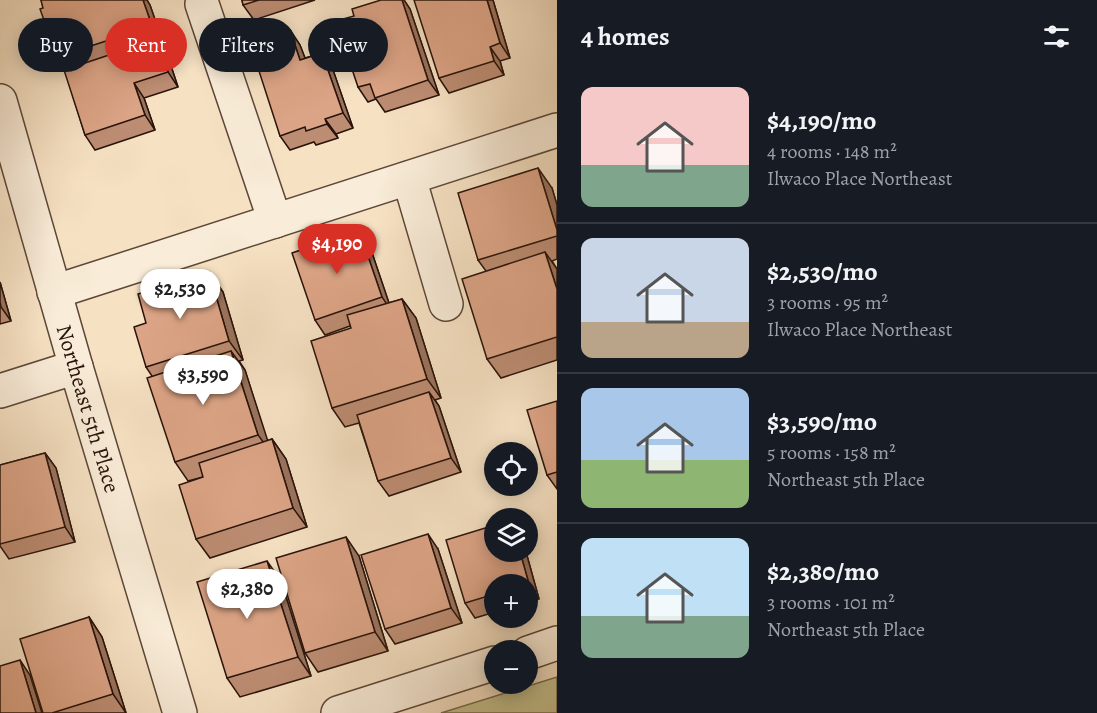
<!DOCTYPE html>
<meta charset="utf-8">
<style>
body{margin:0;font-family:Alegreya,serif;background:#20242c;color:#f1f3f6;height:100vh;display:flex;flex-direction:column;font-size:22px;white-space:nowrap}
*{box-sizing:border-box;margin:0}
p{font-size:20px;color:#9ea1a6}
.icon{flex:none;width:33px;height:33px;fill:none;stroke:currentColor;stroke-width:2;stroke-linecap:round;stroke-linejoin:round}
.map{position:relative;flex:1;overflow:hidden}
.details{display:flex;flex-direction:column;background:#171b24;width:540px}
.details>*{flex:none}
.top-card{position:absolute;left:18px;top:18px;width:448px;height:54px;display:flex;gap:12px}
.buttons{position:absolute;left:484px;top:442px;display:grid;gap:12px}
.buttons a{display:grid;place-items:center;width:54px;height:54px;border-radius:50%;background:#171b24;box-shadow:0 3px 15px #0003;font-size:30px}
.price{position:absolute;translate:-50% -51px;padding:0 14px;border-radius:21px;background:#fff;color:#222;font-size:20px;line-height:39px;filter:drop-shadow(0 2px 3px #0008)}
.price::after{content:'';position:absolute;left:50%;top:36px;width:18px;height:14px;margin-left:-9px;background:inherit;clip-path:polygon(0 0,100% 0,50% 100%)}
.price.on{background:#d93025;color:#fff}
ul{padding:0;list-style:none}
li{display:flex;align-items:center;gap:18px;height:150px;padding:0 24px}
li+li{border-top:2px solid #363941}
li span{display:grid;place-items:center;flex:none;width:168px;height:120px;border-radius:12px;color:#555}
li>.icon{margin-inline-start:auto}
span .icon{width:72px;height:72px;fill:#fffc;stroke-width:1}
li b{font-size:26px}
h2{display:flex;justify-content:space-between;align-items:center;height:72px;padding:0 24px;font-size:26px}
.tag{padding:0 21px;border-radius:27px;background:#171b24;box-shadow:0 3px 15px #0003;font-size:21px;line-height:54px}
.tag.on{background:#d93025;color:#fff}
main{display:flex;flex:1;min-height:0}
.map>svg:first-child{display:block}
.green{fill:#c4c18e;stroke:#766a4c;stroke-width:1.5}
.lines{fill:none;stroke-linecap:round;stroke-linejoin:round}
.minor-casing{stroke:#5c4638;stroke-width:36}
.minor{stroke:#f9ecd8;stroke-width:33}
.wall{fill:#bd8d73;stroke:#29130a;stroke-width:1.5}
.shaded-wall{fill:#9a735e;stroke:#29130a;stroke-width:1.5}
.building{fill:#dca486;stroke:#29130a;stroke-width:1.5}
.labels{text-anchor:middle;stroke-width:5;stroke-linejoin:round;paint-order:stroke}
.street-label{font-size:22px;fill:#29130a;stroke:#f9ecd8}
</style>
<main>
<div class="map">
<svg width="557" height="713" viewBox="0 0 557 713">
<rect width="100%" height="100%" fill="#f6e1c3"/>
<filter id="stains"><feTurbulence type="fractalNoise" baseFrequency=".00333" numOctaves="4"/><feColorMatrix values="0 0 0 0 .2 0 0 0 0 .09 0 0 0 0 .02 0 0 0 .5 -.17"/></filter>
<radialGradient id="worn" r=".72"><stop offset=".6" stop-color="#630" stop-opacity="0"/><stop offset="1" stop-color="#630" stop-opacity=".3"/></radialGradient>
<polygon class="green" points="557,677 557,713 441,713"/>
<g class="lines">
<defs>
<g id="minor">
<polyline points="202,4 275,221"/>
<path id="s1" d="M0,101L76,367L180,713"/>
<polyline points="409,178 446,304"/>
<polyline points="54,292 557,130"/>
<polyline points="0,391 76,367"/>
<polyline points="528,653 557,643"/>
<polyline points="338,713 495,663"/>
</g>
</defs>
<use href="#minor" class="minor-casing"/>
<use href="#minor" class="minor"/>
</g>
<g class="wall">
<polygon points="41,0 147,0 150,5 162,40 159,41 167,54 178,87 144,98 155,130 95,150 85,135 65,70 57,57"/>
<polygon points="242,0 315,0 254,20 243,5"/>
<polygon points="381,0 404,0 410,9 439,95 385,112 376,99 368,102 358,87"/>
<polygon points="493,0 510,58 500,61 504,75 449,93 439,78"/>
<polygon points="290,30 300,45 305,58 322,53 332,67 353,128 336,134 338,138 316,145 314,142 290,150 280,136 265,69"/>
<polygon points="552,188 557,205 557,259 552,261 557,269 557,360 501,378 487,359 486,271 478,260"/>
<polygon points="369,244 389,303 402,299 416,318 441,398 435,400 439,406 461,472 389,496 378,481 359,423 345,427 332,408 351,328 350,326 325,335 315,320"/>
<polygon points="209,272 223,292 243,360 239,361 245,370 267,441 272,439 286,459 307,527 210,558 196,539 203,477 188,481 175,462 152,376 146,367 146,323"/>
<polygon points="0,282 11,321 0,324"/>
<polygon points="557,401 557,489 547,475"/>
<polygon points="45,453 56,468 75,542 9,559 0,546 0,465"/>
<polygon points="438,549 462,623 395,644 385,629"/>
<polygon points="526,552 539,599 528,602 528,585 495,585 495,612 475,618 465,603"/>
<polygon points="359,556 388,651 318,672 305,653"/>
<polygon points="281,581 311,676 240,697 227,678"/>
<polygon points="89,617 102,637 126,713 43,713"/>
</g>
<g class="shaded-wall">
<polygon points="143,0 147,0 150,5 162,40 152,26"/>
<polygon points="402,0 404,0 410,9 439,95 428,80"/>
<polygon points="487,0 493,0 510,58 500,43"/>
<polygon points="290,30 300,45 311,74 300,60"/>
<polygon points="157,39 167,54 178,87 168,72"/>
<polygon points="490,47 500,61 504,75 494,61"/>
<polygon points="322,53 332,67 353,128 343,113"/>
<polygon points="134,83 144,98 155,130 145,115"/>
<polygon points="325,119 336,134 338,138 327,124"/>
<polygon points="538,168 552,188 557,205 557,230"/>
<polygon points="359,230 369,244 392,312 382,297"/>
<polygon points="545,252 557,269 557,289"/>
<polygon points="209,272 223,292 243,360 229,341"/>
<polygon points="0,282 11,321 1,307 0,302"/>
<polygon points="402,299 416,318 441,398 427,379"/>
<polygon points="231,351 245,370 272,454 258,435"/>
<polygon points="429,392 439,406 461,472 451,458"/>
<polygon points="272,439 286,459 307,527 293,508"/>
<polygon points="45,453 56,468 75,542 65,527"/>
<polygon points="428,534 438,549 462,623 451,608"/>
<polygon points="346,537 359,556 388,651 375,632"/>
<polygon points="520,552 526,552 539,599 529,584"/>
<polygon points="267,561 281,581 311,676 298,657"/>
<polygon points="89,617 102,637 126,713 113,694"/>
<polygon points="20,660 30,675 42,713 36,713"/>
</g>
<g class="building">
<polygon points="41,0 143,0 152,26 57,57 40,9 43,8"/>
<polygon points="242,0 259,0 243,5"/>
<polygon points="381,0 402,0 428,80 375,98 370,84 358,87 336,21 354,16 352,9"/>
<polygon points="414,0 487,0 500,43 490,47 494,61 439,78"/>
<polygon points="290,30 300,60 322,53 343,113 325,119 327,124 306,131 305,127 280,136 259,71 265,69 256,42"/>
<polygon points="157,39 168,72 134,83 145,115 85,135 64,70"/>
<polygon points="538,168 557,230 557,236 478,260 458,193"/>
<polygon points="359,230 382,297 315,320 292,253"/>
<polygon points="545,252 557,289 557,337 487,359 462,279"/>
<polygon points="209,272 229,341 146,367 134,327 146,323 138,294"/>
<polygon points="402,299 427,379 332,408 311,341 351,328 347,315"/>
<polygon points="231,351 258,435 175,462 147,378"/>
<polygon points="429,392 451,458 378,481 357,415"/>
<polygon points="557,401 557,472 547,475 527,410"/>
<polygon points="272,439 293,508 196,539 179,485 203,477 199,463"/>
<polygon points="45,453 65,527 0,544 0,465"/>
<polygon points="495,525 495,552 520,552 529,584 495,585 495,594 465,603 446,540"/>
<polygon points="428,534 451,608 385,629 361,555"/>
<polygon points="346,537 375,632 305,653 276,558"/>
<polygon points="267,561 298,657 227,678 197,582"/>
<polygon points="89,617 113,694 52,713 43,713 20,639"/>
<polygon points="20,660 36,713 0,713 0,666"/>
</g>
<g class="labels">
<g class="street-label">
<text dy="8" stroke="none"><textPath href="#s1" startOffset="320">Northeast 5th Place</textPath></text>
</g>
</g>
<rect width="100%" height="100%" filter="url(#stains)"/>
<rect width="100%" height="100%" fill="url(#worn)"/>
</svg>
<div class="buttons">
<a><svg class="icon" aria-label="locate" viewBox="0 0 24 24"><circle cx="12" cy="12" r="6"/><path d="M12 2v4M12 18v4M2 12h4M18 12h4"/></svg></a>
<a><svg class="icon" aria-label="layers" viewBox="0 0 24 24"><path d="M12 4l9 5-9 5-9-5zM3 14l9 5 9-5"/></svg></a>
<a>+</a>
<a>−</a>
</div>
<b class="price on" style="left:337px;top:275px">$4,190</b>
<b class="price" style="left:180px;top:320px">$2,530</b>
<b class="price" style="left:203px;top:406px">$3,590</b>
<b class="price" style="left:247px;top:620px">$2,380</b>
<div class="top-card">
<a class="tag">Buy</a>
<a class="tag on">Rent</a>
<a class="tag">Filters</a>
<a class="tag">New</a>
</div>
</div>
<section class="details">
<h2>4 homes<svg class="icon" aria-label="filters" viewBox="0 0 24 24"><path d="M4 7h16M4 17h16"/><circle cx="9" cy="7" r="2"/><circle cx="15" cy="17" r="2"/></svg></h2>
<ul>
<li><span style="background:linear-gradient(#f6c9c9 65%,#7fa58c 0)"><svg class="icon" aria-label="home" viewBox="0 0 24 24"><path d="M3 11l9-7 9 7M6 9v11h12V9"/></svg></span><div><b>$4,190/mo</b><p>4 rooms · 148 m²</p><p>Ilwaco Place Northeast</p></div></li>
<li><span style="background:linear-gradient(#c9d6e8 70%,#b9a48a 0)"><svg class="icon" aria-label="home" viewBox="0 0 24 24"><path d="M3 11l9-7 9 7M6 9v11h12V9"/></svg></span><div><b>$2,530/mo</b><p>3 rooms · 95 m²</p><p>Ilwaco Place Northeast</p></div></li>
<li><span style="background:linear-gradient(#a9c7e8 60%,#8fb573 0)"><svg class="icon" aria-label="home" viewBox="0 0 24 24"><path d="M3 11l9-7 9 7M6 9v11h12V9"/></svg></span><div><b>$3,590/mo</b><p>5 rooms · 158 m²</p><p>Northeast 5th Place</p></div></li>
<li><span style="background:linear-gradient(#bfe0f5 65%,#7fa58c 0)"><svg class="icon" aria-label="home" viewBox="0 0 24 24"><path d="M3 11l9-7 9 7M6 9v11h12V9"/></svg></span><div><b>$2,380/mo</b><p>3 rooms · 101 m²</p><p>Northeast 5th Place</p></div></li>
</ul>
</section>
</main>
